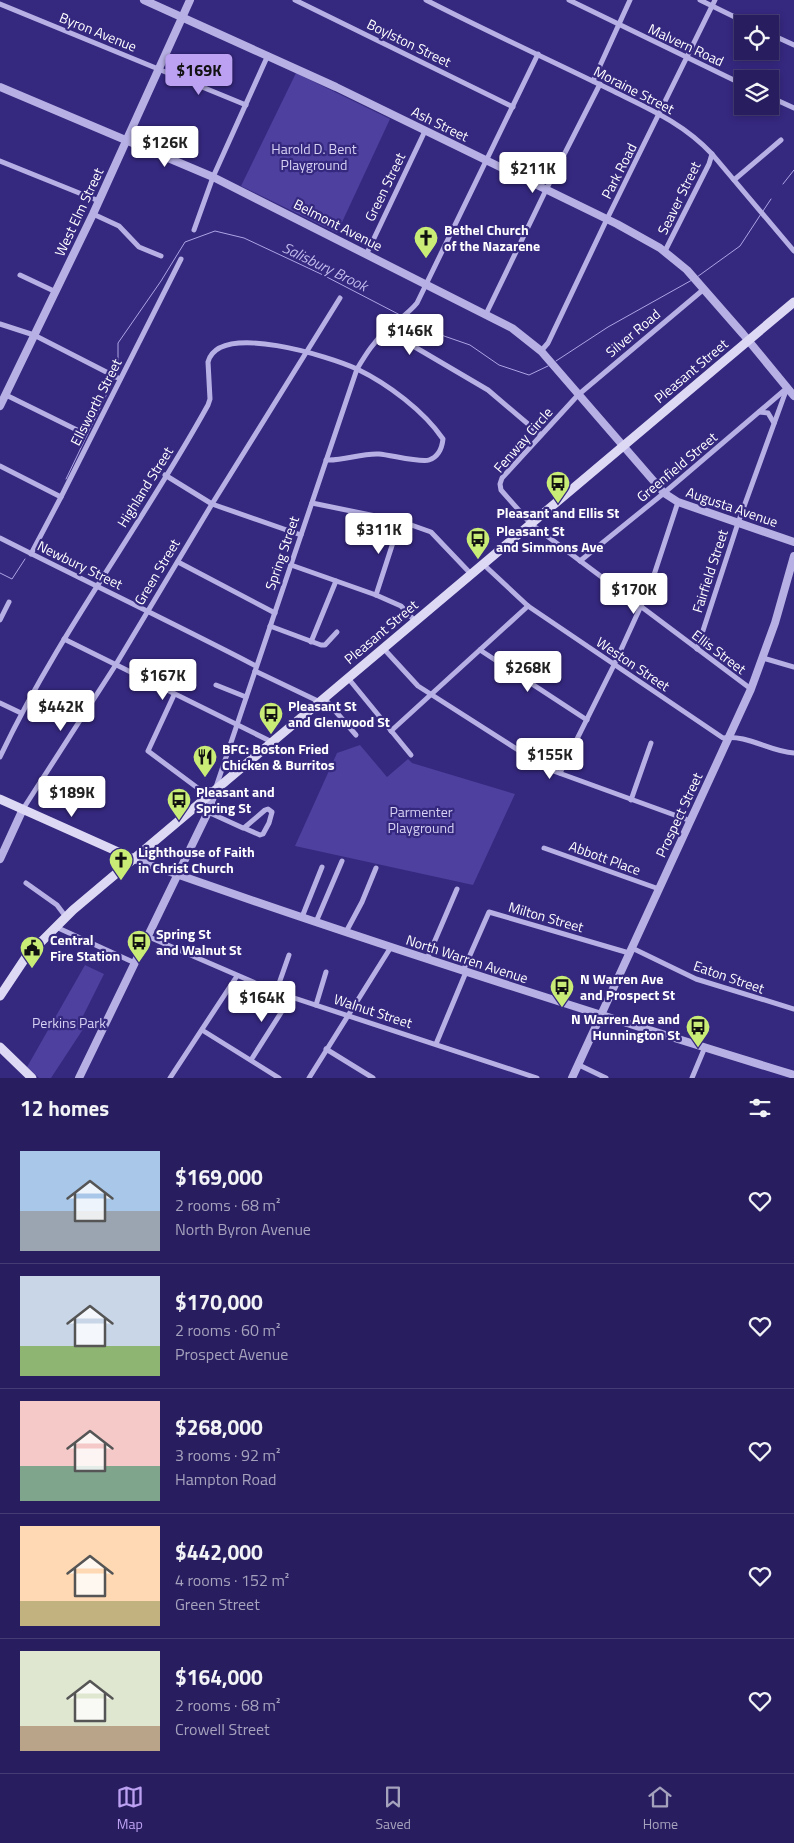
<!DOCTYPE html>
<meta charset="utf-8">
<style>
body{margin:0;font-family:"Titillium Web",sans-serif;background:#342b68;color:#f1f3f6;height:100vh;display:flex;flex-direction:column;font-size:19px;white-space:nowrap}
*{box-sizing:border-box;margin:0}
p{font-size:16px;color:#a5a2bd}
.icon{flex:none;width:28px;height:28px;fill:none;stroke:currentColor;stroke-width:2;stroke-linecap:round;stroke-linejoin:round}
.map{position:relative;height:1078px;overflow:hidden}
.details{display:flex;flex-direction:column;background:#281e5f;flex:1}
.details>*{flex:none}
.fabs{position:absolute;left:734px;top:15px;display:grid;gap:10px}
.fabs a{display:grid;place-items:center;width:45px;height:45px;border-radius:0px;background:#281e5f;box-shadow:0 2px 8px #0003,0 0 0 1px #443c74;font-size:25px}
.price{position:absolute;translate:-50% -42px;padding:0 11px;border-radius:5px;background:#fff;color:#222;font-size:16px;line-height:32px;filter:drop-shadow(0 1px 2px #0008)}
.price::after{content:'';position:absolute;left:50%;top:30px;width:15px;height:11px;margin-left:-8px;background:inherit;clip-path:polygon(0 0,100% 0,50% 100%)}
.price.active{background:#bca0f2;color:#111}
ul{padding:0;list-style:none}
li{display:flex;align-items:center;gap:15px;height:125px;padding:0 20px}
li+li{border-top:1px solid #443c74}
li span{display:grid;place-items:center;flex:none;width:140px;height:100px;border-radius:0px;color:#555}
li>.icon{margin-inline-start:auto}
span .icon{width:60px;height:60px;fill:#fffc;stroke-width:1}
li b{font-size:21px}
h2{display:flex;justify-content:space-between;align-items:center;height:60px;padding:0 20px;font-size:21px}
.menu{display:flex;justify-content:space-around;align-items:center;height:70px;border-top:1px solid #443c74;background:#281e5f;font-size:14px;color:#a5a2bd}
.menu a{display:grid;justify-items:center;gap:2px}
.menu .active{color:#bca0f2}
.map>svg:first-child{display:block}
.green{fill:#4d409e}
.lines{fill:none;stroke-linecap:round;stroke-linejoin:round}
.stream{stroke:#aca4e5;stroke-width:1}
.minor{stroke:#b7b0e5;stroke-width:5}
.tertiary{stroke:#b7b0e5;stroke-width:8}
.secondary{stroke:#ddd9f5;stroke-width:9}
.labels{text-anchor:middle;stroke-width:4.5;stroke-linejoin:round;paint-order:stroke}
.street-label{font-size:14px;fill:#fff;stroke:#35287f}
.park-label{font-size:14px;fill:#d7d2f4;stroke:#35287f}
.poi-label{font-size:14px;font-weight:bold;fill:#fff;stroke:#35287f;text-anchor:start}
.water-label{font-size:15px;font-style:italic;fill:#c1bbed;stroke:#35287f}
</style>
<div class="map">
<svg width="794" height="1078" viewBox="0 0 794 1078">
<rect width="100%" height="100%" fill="#35287f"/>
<g class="green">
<polygon points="296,73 390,119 337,233 241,186"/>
<polygon points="360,745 387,777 408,759 412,763 515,794 473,885 295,846 337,753"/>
<polygon points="85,965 104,974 83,1016 89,1020 51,1078 39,1078 27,1067"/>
</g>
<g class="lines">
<g class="stream">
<polyline points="783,184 794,170"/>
<polyline points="763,211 771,199"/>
<polyline points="697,277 740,246 761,214"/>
<polyline points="405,317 444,336 470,345 499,365 529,375 548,366"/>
<polyline points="556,361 608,327 692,280"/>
<polyline points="116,375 118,372 118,343 161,281 185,242 215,231 244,238 321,274 402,316"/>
<polyline points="66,479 114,379"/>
<polyline points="0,573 12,579 25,559"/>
</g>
<g class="minor">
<polyline points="295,0 513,107"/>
<path d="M426,0C486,31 548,59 609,89C647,108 682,122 712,154L794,251"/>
<polyline points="569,0 742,84"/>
<polyline points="700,0 749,24"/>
<polyline points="0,4 246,105"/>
<polyline points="770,34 794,45"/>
<polyline points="593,81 630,0"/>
<polyline points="770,97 794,108"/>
<polyline points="0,161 99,201"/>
<polyline points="734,180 781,140"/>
<polyline points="93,214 119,226 139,247 161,256"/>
<polyline points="194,230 213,177 268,55"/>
<polyline points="665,251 709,164 712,154"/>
<polyline points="367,253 425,131"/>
<polyline points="20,275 56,292"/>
<polyline points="704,289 578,395 502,478 500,484 501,490 531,524 751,689"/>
<polyline points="486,314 546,190 600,84"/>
<polyline points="0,324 34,335 120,379"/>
<polyline points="387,329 391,333 488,390 541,435"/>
<polyline points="541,351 548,343 607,219 715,0"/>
<polyline points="6,395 77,430"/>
<polyline points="759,412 768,413 774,423"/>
<polyline points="0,466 61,497"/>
<polyline points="165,475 212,504 301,535"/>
<polyline points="312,503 400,521 431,532 471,574"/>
<path d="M0,538C85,581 171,622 256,666"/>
<polyline points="31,554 61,497 181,259"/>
<polyline points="580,561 664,493 787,388"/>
<polyline points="178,562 275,613"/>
<path d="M483,564L528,606L723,738C747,734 770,752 794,753"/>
<polyline points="291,565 376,595 401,606 415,621"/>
<polyline points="376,595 400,521"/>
<polyline points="0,620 9,602"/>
<polyline points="270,626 321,645 325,645 337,632"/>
<polyline points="64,639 272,742"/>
<polyline points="311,642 336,581"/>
<polyline points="384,649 418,686 548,769 691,821"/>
<polyline points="697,649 738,523 787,388"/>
<polyline points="480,650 587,720"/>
<polyline points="763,658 794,667"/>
<polyline points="255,671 320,702"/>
<polyline points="348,678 411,755"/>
<polyline points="216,685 246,697"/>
<path d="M174,695L148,751L199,789L215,790L357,369C366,354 374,341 388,329C398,320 409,313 417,303L538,54"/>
<polyline points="324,698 356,735"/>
<polyline points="0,703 21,713"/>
<polyline points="391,731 528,606"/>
<path d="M0,757C58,634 142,525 208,405L210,399L208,362C219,321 331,357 357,369C388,384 424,411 443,439C442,448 438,457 429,460C421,463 391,455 379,454C361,453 344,461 326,460"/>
<polyline points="560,773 614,665 651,584 678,502"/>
<polyline points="631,800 651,743"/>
<polyline points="23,809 115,666 212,504 340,298"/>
<polyline points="208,812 243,828 244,828 260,835 263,834 269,823 272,812 268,809 265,810 244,828"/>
<polyline points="544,848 659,889"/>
<polyline points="26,883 57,905 66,917"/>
<polyline points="302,917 322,867"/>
<polyline points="316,922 342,861"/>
<polyline points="56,927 135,963"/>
<polyline points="346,932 362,902 376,868"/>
<polyline points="149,937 276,992 537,1078"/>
<polyline points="632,948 696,979 794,1009"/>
<polyline points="427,959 457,889"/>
<polyline points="463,971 489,912 629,953"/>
<polyline points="276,992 289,955"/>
<polyline points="316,1005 326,972"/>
<polyline points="202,1030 279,1078"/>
<polyline points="436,1044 466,972"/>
<polyline points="326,1049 373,1078"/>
<polyline points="251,1060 291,997"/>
<polyline points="579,1065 606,1078"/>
<polyline points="170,1078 237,976"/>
<polyline points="309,1078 391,947"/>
<polyline points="692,1078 705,1047"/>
</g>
<g class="tertiary">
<polyline points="144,0 336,87 617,224 660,248 687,270 743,334 794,396"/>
<polyline points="0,87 213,177 512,328 541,351 664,493 678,502 794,542"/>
<polyline points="0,406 93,214 190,0"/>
<polyline points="0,859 23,809"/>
<path d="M134,859C352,937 573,1007 794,1075"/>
<polyline points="79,1078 208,812 215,791"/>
<polyline points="572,1078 751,689 775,623 794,556"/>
</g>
<g class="secondary">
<polyline points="0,799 134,859"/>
<polyline points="0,996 26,957 73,910 794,302"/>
<polyline points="0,1047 32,1078"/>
</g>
</g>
<defs>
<symbol id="church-pin" viewBox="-11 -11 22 30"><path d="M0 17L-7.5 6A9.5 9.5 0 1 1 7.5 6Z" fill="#c9ec77" stroke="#35287f"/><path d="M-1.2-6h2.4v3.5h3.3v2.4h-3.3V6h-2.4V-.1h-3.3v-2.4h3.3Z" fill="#111"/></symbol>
<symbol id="bus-pin" viewBox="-11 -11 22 30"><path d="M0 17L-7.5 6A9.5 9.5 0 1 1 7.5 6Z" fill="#c9ec77" stroke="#35287f"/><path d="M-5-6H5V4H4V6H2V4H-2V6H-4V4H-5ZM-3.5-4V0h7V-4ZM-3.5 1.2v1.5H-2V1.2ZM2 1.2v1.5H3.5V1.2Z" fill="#111"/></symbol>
<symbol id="restaurant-pin" viewBox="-11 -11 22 30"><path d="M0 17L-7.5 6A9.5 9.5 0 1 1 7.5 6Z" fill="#c9ec77" stroke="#35287f"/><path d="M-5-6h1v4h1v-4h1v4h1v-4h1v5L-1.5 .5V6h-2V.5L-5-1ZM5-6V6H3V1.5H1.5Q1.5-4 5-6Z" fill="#111"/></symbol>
<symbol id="civic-pin" viewBox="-11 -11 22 30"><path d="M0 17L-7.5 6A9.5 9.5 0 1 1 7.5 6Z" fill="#c9ec77" stroke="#35287f"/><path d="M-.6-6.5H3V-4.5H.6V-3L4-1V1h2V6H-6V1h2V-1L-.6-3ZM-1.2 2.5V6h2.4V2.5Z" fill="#111"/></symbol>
</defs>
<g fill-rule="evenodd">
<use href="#church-pin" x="412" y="224" width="28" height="38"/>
<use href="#bus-pin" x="544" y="469" width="28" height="38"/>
<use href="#bus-pin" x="464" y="525" width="28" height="38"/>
<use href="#bus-pin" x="257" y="700" width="28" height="38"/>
<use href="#restaurant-pin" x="191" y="743" width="28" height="38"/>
<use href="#bus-pin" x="165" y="786" width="28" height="38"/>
<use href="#church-pin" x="107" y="846" width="28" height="38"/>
<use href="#bus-pin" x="125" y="928" width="28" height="38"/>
<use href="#civic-pin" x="18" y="934" width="28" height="38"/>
<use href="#bus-pin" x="548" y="973" width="28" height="38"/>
<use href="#bus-pin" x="684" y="1013" width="28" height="38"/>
</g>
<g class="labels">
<g class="street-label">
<text transform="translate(98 32) rotate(22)" y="5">Byron Avenue</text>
<text transform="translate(409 43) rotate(26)" y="5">Boylston Street</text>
<text transform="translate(686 45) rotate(25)" y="5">Malvern Road</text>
<text transform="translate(634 90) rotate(27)" y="5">Moraine Street</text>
<text transform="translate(440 124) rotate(26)" y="5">Ash Street</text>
<text transform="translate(619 171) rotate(-63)" y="5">Park Road</text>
<text transform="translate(385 187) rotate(-64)" y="5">Green Street</text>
<text transform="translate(679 198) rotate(-64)" y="5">Seaver Street</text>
<text transform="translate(79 212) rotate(-65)" y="5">West Elm Street</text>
<text transform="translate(338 225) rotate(27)" y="5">Belmont Avenue</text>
<text transform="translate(633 333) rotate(-40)" y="5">Silver Road</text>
<text transform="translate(691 371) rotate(-40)" y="5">Pleasant Street</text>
<text transform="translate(96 402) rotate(-63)" y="5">Ellsworth Street</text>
<text transform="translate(523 440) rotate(-49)" y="5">Fenway Circle</text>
<text transform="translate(677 467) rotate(-40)" y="5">Greenfield Street</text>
<text transform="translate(145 487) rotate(-58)" y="5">Highland Street</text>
<text transform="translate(732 507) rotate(19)" y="5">Augusta Avenue</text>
<text transform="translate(282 553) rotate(-71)" y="5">Spring Street</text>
<text transform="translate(80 565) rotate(26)" y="5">Newbury Street</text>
<text transform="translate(710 571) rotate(-72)" y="5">Fairfield Street</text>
<text transform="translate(157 572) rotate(-59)" y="5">Green Street</text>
<text transform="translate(381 632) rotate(-40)" y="5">Pleasant Street</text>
<text transform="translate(719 652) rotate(37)" y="5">Ellis Street</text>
<text transform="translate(633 664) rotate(34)" y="5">Weston Street</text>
<text transform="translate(679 815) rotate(-65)" y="5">Prospect Street</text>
<text transform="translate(605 858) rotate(20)" y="5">Abbott Place</text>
<text transform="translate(546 917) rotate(16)" y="5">Milton Street</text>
<text transform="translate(467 959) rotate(18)" y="5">North Warren Avenue</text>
<text transform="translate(729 977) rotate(19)" y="5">Eaton Street</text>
<text transform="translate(373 1011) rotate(18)" y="5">Walnut Street</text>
</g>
<g class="park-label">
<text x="314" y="154">Harold D. Bent<tspan x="314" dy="16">Playground</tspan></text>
<text x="421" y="817">Parmenter<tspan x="421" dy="16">Playground</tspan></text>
<text x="69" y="1028">Perkins Park</text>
</g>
<g class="poi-label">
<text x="444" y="235">Bethel Church<tspan x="444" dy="16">of the Nazarene</tspan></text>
<text x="558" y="518" text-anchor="middle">Pleasant and Ellis St</text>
<text x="496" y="536">Pleasant St<tspan x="496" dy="16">and Simmons Ave</tspan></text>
<text x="288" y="711">Pleasant St<tspan x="288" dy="16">and Glenwood St</tspan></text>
<text x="222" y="754">BFC: Boston Fried<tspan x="222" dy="16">Chicken &amp; Burritos</tspan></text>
<text x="196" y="797">Pleasant and<tspan x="196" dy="16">Spring St</tspan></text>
<text x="138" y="857">Lighthouse of Faith<tspan x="138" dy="16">in Christ Church</tspan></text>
<text x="156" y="939">Spring St<tspan x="156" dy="16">and Walnut St</tspan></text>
<text x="50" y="945">Central<tspan x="50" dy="16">Fire Station</tspan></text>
<text x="580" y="984">N Warren Ave<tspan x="580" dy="16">and Prospect St</tspan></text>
<text x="680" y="1024" text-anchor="end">N Warren Ave and<tspan x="680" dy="16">Hunnington St</tspan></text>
</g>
<g class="water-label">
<text transform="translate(325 267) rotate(26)" y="5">Salisbury Brook</text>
</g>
</g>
</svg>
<div class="fabs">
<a><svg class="icon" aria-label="locate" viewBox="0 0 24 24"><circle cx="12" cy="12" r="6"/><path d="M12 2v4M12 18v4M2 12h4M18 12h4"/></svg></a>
<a><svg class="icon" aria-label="layers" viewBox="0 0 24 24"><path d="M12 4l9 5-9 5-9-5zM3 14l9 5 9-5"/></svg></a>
</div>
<b class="price active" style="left:199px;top:96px">$169K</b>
<b class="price" style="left:165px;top:168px">$126K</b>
<b class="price" style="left:533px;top:194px">$211K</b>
<b class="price" style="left:410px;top:356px">$146K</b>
<b class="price" style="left:379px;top:555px">$311K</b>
<b class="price" style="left:634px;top:615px">$170K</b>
<b class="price" style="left:528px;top:693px">$268K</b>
<b class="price" style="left:163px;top:701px">$167K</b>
<b class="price" style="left:61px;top:732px">$442K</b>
<b class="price" style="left:550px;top:780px">$155K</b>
<b class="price" style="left:72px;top:818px">$189K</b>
<b class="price" style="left:262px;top:1023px">$164K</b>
</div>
<section class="details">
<h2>12 homes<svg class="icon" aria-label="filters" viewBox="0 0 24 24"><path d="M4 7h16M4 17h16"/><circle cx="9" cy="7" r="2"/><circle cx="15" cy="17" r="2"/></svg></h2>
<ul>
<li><span style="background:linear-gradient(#a9c7e8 60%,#9aa5b1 0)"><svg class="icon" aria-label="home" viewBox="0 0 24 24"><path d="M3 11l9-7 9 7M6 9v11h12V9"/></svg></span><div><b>$169,000</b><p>2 rooms · 68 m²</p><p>North Byron Avenue</p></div><svg class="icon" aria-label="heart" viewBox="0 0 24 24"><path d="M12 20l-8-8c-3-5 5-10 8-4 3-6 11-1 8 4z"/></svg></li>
<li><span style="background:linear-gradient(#c9d6e8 70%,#8fb573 0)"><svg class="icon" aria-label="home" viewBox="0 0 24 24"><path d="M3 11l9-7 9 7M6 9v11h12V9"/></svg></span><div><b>$170,000</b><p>2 rooms · 60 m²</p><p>Prospect Avenue</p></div><svg class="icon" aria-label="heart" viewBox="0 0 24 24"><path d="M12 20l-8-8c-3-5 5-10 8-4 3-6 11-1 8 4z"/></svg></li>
<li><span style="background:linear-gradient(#f6c9c9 65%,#7fa58c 0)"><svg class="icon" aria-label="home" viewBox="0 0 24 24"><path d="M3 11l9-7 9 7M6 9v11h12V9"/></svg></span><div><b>$268,000</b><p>3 rooms · 92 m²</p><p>Hampton Road</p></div><svg class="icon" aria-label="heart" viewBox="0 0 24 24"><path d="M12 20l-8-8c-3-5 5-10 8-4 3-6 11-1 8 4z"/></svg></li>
<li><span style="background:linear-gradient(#ffd9b3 75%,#c2b280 0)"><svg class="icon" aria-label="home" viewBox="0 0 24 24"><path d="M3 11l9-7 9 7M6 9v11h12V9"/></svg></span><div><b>$442,000</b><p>4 rooms · 152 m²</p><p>Green Street</p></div><svg class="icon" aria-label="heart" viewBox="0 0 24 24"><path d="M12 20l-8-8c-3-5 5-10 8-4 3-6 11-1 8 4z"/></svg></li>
<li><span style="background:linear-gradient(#dfe7d0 75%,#b9a48a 0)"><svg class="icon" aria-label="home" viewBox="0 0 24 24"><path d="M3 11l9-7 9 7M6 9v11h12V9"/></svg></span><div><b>$164,000</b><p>2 rooms · 68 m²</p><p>Crowell Street</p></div><svg class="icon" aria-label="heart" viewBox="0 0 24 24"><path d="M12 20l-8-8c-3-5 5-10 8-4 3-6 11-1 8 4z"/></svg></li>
</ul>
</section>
<nav class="menu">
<a class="active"><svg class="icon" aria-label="map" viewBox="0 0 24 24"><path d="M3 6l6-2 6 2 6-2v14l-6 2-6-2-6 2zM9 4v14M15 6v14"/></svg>Map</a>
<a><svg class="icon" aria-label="saved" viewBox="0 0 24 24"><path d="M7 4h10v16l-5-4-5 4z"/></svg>Saved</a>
<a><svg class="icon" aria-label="home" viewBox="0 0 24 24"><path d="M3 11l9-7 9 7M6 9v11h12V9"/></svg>Home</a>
</nav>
